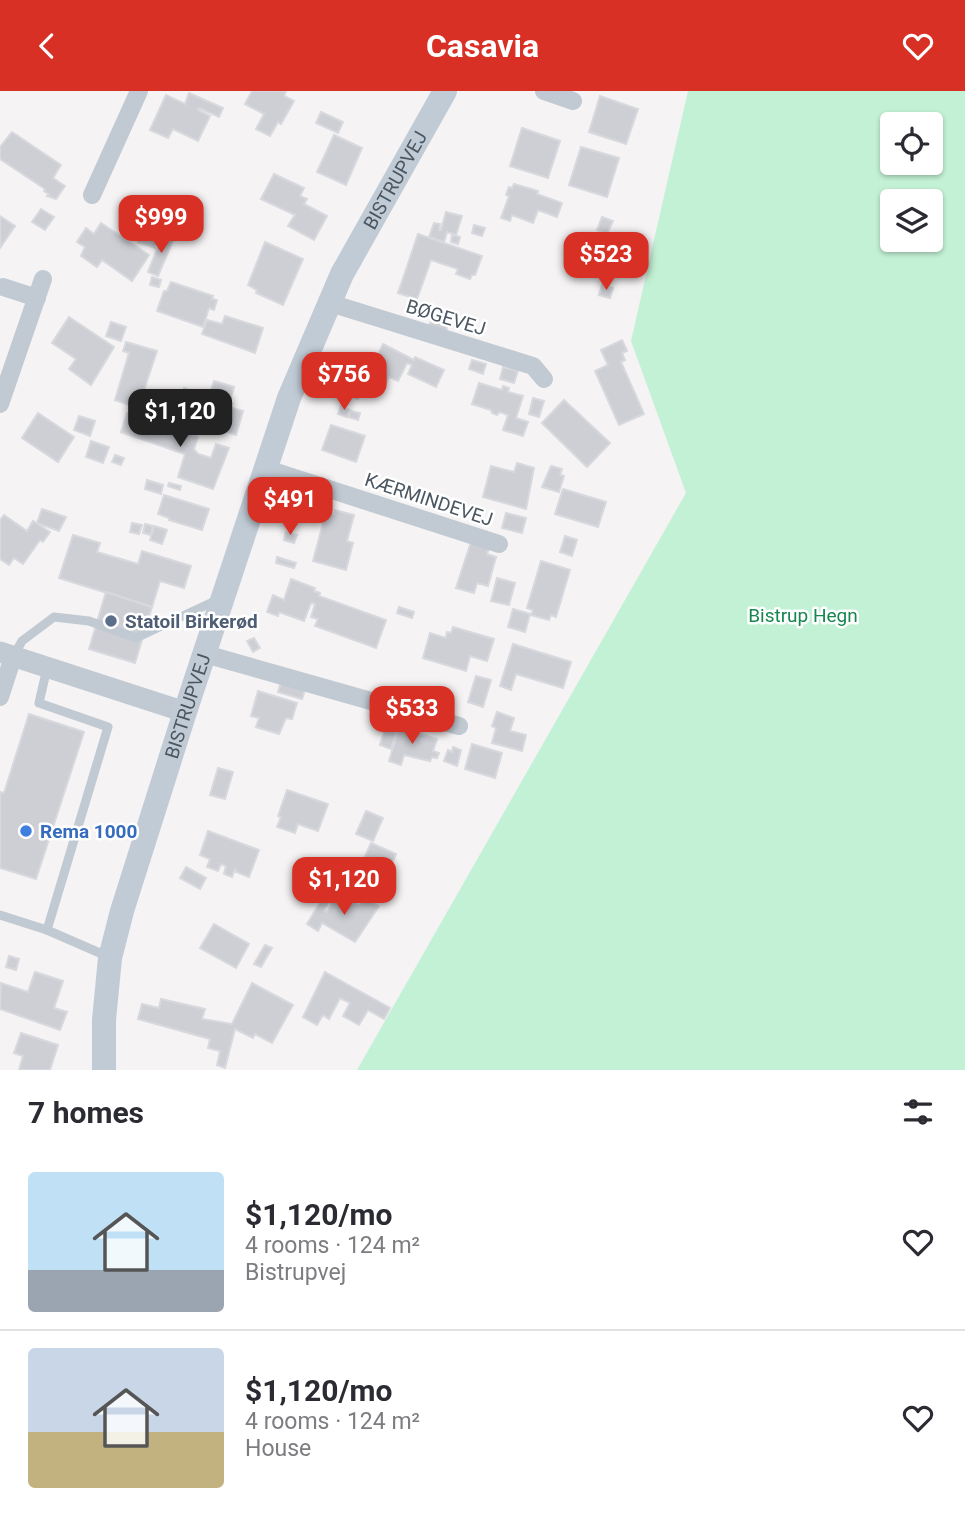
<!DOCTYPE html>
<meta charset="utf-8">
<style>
body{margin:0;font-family:Roboto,sans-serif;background:#f2f2f3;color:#2b2b33;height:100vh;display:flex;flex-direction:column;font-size:26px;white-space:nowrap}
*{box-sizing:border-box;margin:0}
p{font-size:23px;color:#7c7c81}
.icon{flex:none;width:38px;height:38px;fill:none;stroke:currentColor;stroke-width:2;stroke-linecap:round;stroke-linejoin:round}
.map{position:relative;height:979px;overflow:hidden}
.side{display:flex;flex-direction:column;background:#fff;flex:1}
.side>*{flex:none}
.controls{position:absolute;left:880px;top:21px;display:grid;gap:14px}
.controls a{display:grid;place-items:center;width:63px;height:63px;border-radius:7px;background:#fff;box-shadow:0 2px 5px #0004;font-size:35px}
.price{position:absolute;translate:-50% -60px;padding:0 16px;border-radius:14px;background:#d93025;color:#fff;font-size:23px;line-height:46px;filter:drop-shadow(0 2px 4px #0008)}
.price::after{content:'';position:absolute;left:50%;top:42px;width:21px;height:16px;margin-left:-10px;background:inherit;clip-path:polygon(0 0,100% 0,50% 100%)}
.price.on{background:#222;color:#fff}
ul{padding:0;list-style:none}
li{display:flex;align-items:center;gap:21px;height:175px;padding:0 28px}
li+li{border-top:2px solid #e1e1e2}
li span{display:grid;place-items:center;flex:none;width:196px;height:140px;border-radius:7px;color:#555}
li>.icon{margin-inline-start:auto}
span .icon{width:84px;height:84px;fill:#fffc;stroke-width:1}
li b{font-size:30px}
h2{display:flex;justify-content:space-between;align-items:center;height:84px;padding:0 28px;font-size:30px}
header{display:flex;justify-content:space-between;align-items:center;height:91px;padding:0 28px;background:#d93025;color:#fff;font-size:32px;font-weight:700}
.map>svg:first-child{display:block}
.green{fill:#c3f1d5;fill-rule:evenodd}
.building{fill:#cdcfd5;stroke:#d7d9de;stroke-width:2}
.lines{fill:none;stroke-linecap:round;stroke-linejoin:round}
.service{stroke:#c1cad2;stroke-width:9}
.minor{stroke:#c1cad2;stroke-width:18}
.tertiary{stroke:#c1cad2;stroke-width:21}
.secondary{stroke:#c1cbd6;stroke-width:24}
.service-dot{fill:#5c6f8a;stroke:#fff;stroke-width:2.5}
.shop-dot{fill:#3f7fe0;stroke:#fff;stroke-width:2.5}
.labels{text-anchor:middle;stroke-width:5;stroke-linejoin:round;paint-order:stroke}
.street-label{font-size:19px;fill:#4a5661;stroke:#fff}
.park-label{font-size:19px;fill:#17864f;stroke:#fff}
.service-label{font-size:19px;font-weight:bold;fill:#4e5e75;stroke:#fff;text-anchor:start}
.shop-label{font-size:19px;font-weight:bold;fill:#366cbe;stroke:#fff;text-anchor:start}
</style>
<header><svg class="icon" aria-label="back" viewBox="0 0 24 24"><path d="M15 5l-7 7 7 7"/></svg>Casavia<svg class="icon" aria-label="heart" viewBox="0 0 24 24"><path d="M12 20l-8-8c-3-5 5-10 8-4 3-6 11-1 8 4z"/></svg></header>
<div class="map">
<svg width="965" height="979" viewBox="0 0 965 979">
<rect width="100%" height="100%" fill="#f5f3f3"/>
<path class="green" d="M688,0H965V979H357L686,402L631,250ZM931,33V72H892V33ZM931,110V149H892V110Z"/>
<g class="building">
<polygon points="252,0 286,0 284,5 294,10 281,33 278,31 270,45 256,38 264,23 245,13"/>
<polygon points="189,2 223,17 219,26 199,17 198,19 210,25 198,50 173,38 168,47 150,39 166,4 185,13"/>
<polygon points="600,5 638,18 626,53 589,41"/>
<polygon points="321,21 343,31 338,42 316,32"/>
<polygon points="522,37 560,50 548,87 510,75"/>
<polygon points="12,41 61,74 53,87 65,95 56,108 47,105 49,103 44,100 45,98 0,68 0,56"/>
<polygon points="334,44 362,57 346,94 317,81"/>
<polygon points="581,56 619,67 607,106 569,94"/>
<polygon points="274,83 304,97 300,105 307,108 304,113 327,125 314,149 288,135 295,124 261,108"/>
<polygon points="514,93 538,100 537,103 562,112 557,126 538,119 533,132 512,124 510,130 501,127 509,105 506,104 509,96 512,97"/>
<polygon points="41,118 54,126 45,139 32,131"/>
<polygon points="446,121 462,125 456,144 447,141 444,151 429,146 434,132 440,133 439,139 441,139"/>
<polygon points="0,125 15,135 0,157"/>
<polygon points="602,126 613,130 607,143 597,139"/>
<polygon points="101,132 149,164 132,190 102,169 97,176 81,165 85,156 77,151 86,137 94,143"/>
<polygon points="474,134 485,137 482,145 472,142"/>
<polygon points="142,137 158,142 155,157 138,151"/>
<polygon points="163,143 174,147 158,185 148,181"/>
<polygon points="418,143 482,165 475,184 472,184 470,188 456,183 458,178 431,169 417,208 398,202"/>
<polygon points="452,144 460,146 458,153 451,151"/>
<polygon points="265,151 303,168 283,214 256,202 257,199 248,194"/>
<polygon points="152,186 161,189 159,196 150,194"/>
<polygon points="171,191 213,205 212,208 217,209 214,219 209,217 203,236 157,220 164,200 167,200"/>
<polygon points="602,194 613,197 610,207 599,204"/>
<polygon points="434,221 451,225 445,243 428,238"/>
<polygon points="225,225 263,237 255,262 202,243 207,229 222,233"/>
<polygon points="69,226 114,256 91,294 69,278 76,268 52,252"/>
<polygon points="111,231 126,236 121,250 106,245"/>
<polygon points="622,249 627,260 622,262 625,269 621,271 644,323 619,334 595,280 608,274 601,259"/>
<polygon points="126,251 157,260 138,317 115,309 129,262 123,260"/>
<polygon points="383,253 414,269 415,266 444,279 436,296 408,283 412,274 407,272 398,290 389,286 383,298 373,294 379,282 371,278"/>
<polygon points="472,269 486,273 483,283 469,278"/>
<polygon points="503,276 518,280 514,292 500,288"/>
<polygon points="214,290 234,296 228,316 243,320 236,344 188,328 196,305 208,309"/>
<polygon points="479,292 502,299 503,295 509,297 508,301 523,305 516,327 528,331 523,345 503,339 508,324 500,321 497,324 492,322 491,319 472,313"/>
<polygon points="356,295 363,298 358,308 352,306"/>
<polygon points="184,297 191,300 187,312 180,309"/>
<polygon points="533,307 544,310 539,326 529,323"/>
<polygon points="564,309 610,352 587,376 542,332"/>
<polygon points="341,315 350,319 347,326 338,323"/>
<polygon points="351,320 360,322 358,329 349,326"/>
<polygon points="38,322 74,346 58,371 22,347"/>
<polygon points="127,322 198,346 194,358 198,363 211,367 216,353 229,357 213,398 178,386 185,363 121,341"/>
<polygon points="79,325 95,330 90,345 74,339"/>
<polygon points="331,334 365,345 356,371 322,359"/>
<polygon points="91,350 109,356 103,372 86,366"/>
<polygon points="115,364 124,367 121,374 112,371"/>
<polygon points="517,372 534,377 526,418 483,406 491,375 514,381"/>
<polygon points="551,375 562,378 560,384 564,385 559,401 542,396"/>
<polygon points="147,389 163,394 161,403 145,398"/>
<polygon points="169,392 181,395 180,399 168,395"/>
<polygon points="563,398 606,411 598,436 555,423"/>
<polygon points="164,404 209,418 202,439 169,429 169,427 158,423"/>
<polygon points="42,418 66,426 59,440 37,432"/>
<polygon points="335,419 354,424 347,450 353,452 346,479 313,470 326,421 334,423"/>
<polygon points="506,422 526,427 522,442 502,437"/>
<polygon points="4,424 27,440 33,430 50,441 43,451 40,449 23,473 14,467 9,474 0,468 0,429"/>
<polygon points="132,432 142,434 139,443 130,441"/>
<polygon points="145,433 153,435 151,444 143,442"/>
<polygon points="154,435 167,439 162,453 150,449"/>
<polygon points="286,441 297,444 294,452 284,449"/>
<polygon points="73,444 100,452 97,461 138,473 142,460 191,475 184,497 160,490 152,516 59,487"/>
<polygon points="565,445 577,449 572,465 560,461"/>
<polygon points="471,451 489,457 487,463 496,466 488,495 477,492 474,502 456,497"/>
<polygon points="277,466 296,472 294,477 276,472"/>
<polygon points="541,470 570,479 556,526 551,524 549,529 531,524 533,519 527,517"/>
<polygon points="497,487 515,492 509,514 491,510"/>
<polygon points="291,488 315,497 314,500 320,502 319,505 386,529 376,557 315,535 318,528 311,526 315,513 311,512 304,530 279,521 278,525 267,521 273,504 284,509"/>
<polygon points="106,501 152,516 135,572 89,558"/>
<polygon points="399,516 414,521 412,527 397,522"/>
<polygon points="513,518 530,523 525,541 508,536"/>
<polygon points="453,536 494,548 487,570 470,565 466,580 423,567 430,542 446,547 447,541 451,542"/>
<polygon points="254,547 260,557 253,561 247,550"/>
<polygon points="513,553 571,571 563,597 516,583 511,599 500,595"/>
<polygon points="476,585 491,589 483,616 468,611"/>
<polygon points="281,591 305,599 302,608 278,601"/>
<polygon points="258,600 297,612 292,628 286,627 279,643 256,636 259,627 251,625"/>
<polygon points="497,621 514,627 510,640 526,644 522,660 492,652 496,637 492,635"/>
<polygon points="29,623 84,641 36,788 0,777 0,701 4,702"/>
<polygon points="387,632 398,635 391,658 380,654"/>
<polygon points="400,633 415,638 414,641 437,648 433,660 439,662 437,667 432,666 430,670 404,664 401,674 389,670"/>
<polygon points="472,653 502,662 495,687 465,678"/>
<polygon points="453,656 461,659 457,675 444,670 448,659 452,661"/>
<polygon points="218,677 233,681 225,708 210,704"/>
<polygon points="287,699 328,713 318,740 298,733 295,742 277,736 281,726 278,725"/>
<polygon points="366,720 383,727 373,750 356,743"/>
<polygon points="208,740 259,759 249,786 236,781 235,778 232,786 224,783 226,775 221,773 218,780 207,776 210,768 200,764"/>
<polygon points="371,752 396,763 379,802 359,794 360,790 355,787 358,781 353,778 357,770 362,772"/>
<polygon points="186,776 206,787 200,798 180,787"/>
<polygon points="337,803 353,813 360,814 364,807 379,815 355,851 322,832 318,840 307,833 323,807 329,811 324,820 327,821"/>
<polygon points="214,833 249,853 236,877 200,857"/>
<polygon points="265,854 272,857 261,876 254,873"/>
<polygon points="9,865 19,868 16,879 6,876"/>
<polygon points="35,881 63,890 54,917 67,921 60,939 0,918 1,892 28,901"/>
<polygon points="325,881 390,917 384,928 368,919 359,934 343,925 350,912 340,907 329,928 323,924 317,934 303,926"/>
<polygon points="252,892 293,914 272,952 255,943 253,947 235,938 225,977 217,974 220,960 208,957 210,948 138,928 142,913 159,917 161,908 205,918 202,928 232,933"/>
<polygon points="21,942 58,954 50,979 19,979 23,965 14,962"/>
</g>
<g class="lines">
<g class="service">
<polyline points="14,564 22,550 54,526 89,530 136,547 217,509"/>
<polyline points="47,577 39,612 108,636 47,839 109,866"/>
<polyline points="0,824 47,839"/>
</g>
<g class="minor">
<polyline points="544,0 573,10"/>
<polyline points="92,104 139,0"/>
<polyline points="3,196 37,207"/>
<polyline points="330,212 533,275 544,288"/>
<polyline points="0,313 43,188"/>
<polyline points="267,378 499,453"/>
<polyline points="205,563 459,635"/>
<polyline points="0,606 13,566"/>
</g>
<polyline class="tertiary" points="0,561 185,621"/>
<path class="secondary" id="s1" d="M104,979V929L110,867L122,820L185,621L289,307L342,183L445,0"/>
</g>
<circle class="service-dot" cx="111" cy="530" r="7"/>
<circle class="shop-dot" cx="26" cy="740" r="7"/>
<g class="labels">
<g class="street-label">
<text dy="7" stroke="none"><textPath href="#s1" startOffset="943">BISTRUPVEJ</textPath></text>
<text transform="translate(446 226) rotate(17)" y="7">BØGEVEJ</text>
<text transform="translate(429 408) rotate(18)" y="7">KÆRMINDEVEJ</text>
<text dy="7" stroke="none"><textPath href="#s1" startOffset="376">BISTRUPVEJ</textPath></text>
</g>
<g class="park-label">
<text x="803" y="531">Bistrup Hegn</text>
</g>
<g class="service-label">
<text x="125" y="537">Statoil Birkerød</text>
</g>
<g class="shop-label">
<text x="40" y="747">Rema 1000</text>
</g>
</g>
</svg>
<div class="controls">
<a><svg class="icon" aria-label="locate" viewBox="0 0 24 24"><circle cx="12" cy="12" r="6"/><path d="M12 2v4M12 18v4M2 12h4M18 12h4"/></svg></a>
<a><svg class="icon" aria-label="layers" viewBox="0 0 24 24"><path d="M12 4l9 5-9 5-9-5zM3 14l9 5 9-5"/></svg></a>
</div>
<b class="price" style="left:161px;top:164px">$999</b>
<b class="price" style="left:606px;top:201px">$523</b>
<b class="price" style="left:344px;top:321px">$756</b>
<b class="price on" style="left:180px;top:358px">$1,120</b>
<b class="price" style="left:290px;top:446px">$491</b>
<b class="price" style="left:412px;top:655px">$533</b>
<b class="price" style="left:344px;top:826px">$1,120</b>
</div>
<section class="side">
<h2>7 homes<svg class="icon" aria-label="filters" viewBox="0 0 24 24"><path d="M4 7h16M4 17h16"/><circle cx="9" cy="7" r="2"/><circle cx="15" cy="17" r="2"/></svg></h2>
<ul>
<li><span style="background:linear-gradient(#bfe0f5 70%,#9aa5b1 0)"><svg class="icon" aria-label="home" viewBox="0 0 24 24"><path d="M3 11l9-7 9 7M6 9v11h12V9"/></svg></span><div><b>$1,120/mo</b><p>4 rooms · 124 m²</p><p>Bistrupvej</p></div><svg class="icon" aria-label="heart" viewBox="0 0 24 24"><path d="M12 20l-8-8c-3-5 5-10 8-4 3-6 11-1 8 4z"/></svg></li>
<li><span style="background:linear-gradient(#c9d6e8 60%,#c2b280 0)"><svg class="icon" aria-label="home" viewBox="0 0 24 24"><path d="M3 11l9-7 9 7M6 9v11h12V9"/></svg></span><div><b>$1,120/mo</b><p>4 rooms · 124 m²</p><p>House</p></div><svg class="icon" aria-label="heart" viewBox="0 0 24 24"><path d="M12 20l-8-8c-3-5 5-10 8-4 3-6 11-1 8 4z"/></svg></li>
</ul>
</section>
